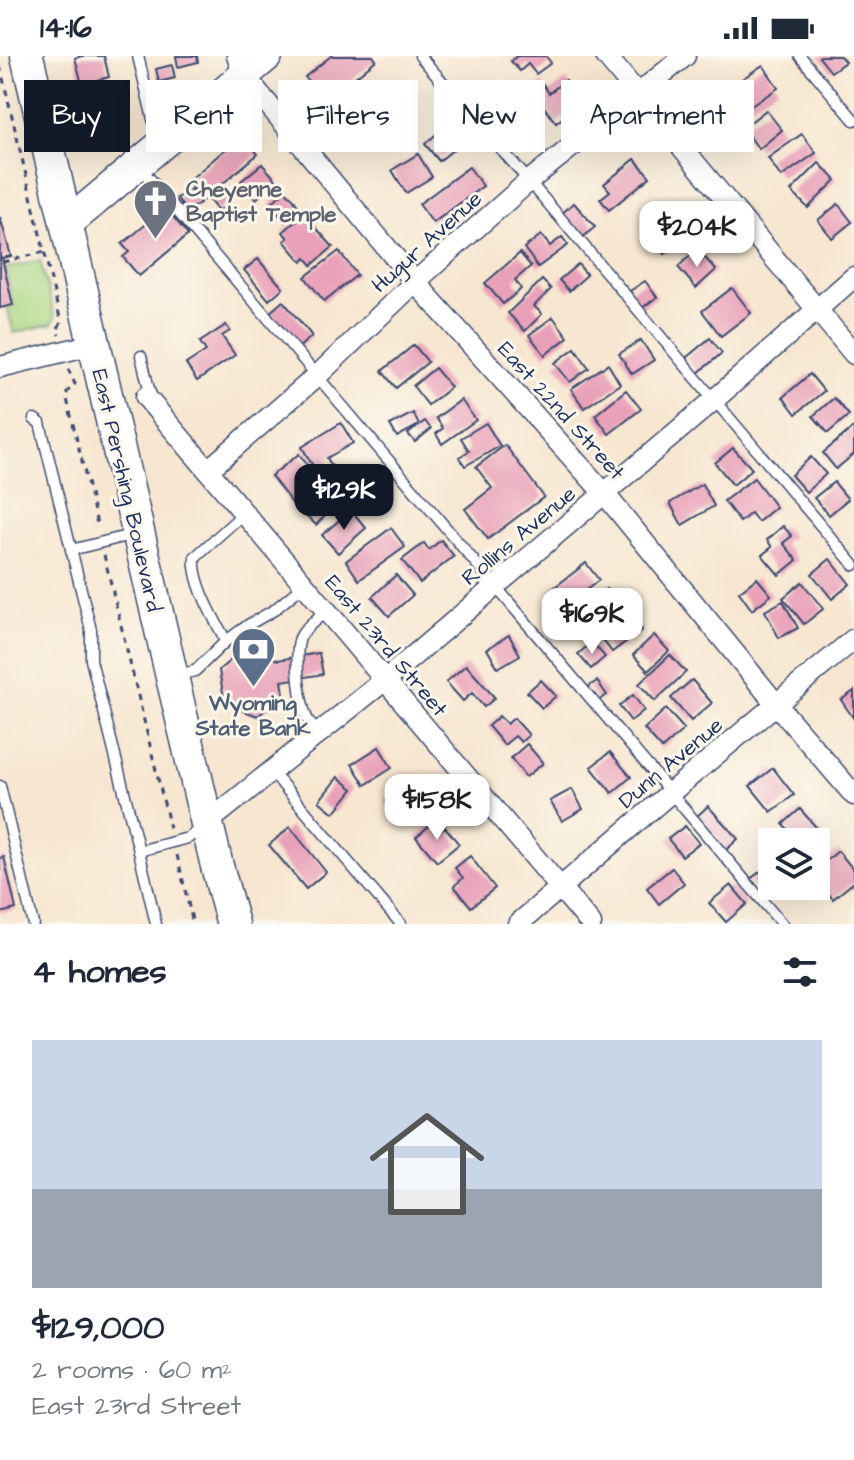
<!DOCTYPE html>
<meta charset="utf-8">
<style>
body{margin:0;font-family:"Architects Daughter",sans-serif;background:#f2f2f3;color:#1f2937;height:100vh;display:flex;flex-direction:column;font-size:30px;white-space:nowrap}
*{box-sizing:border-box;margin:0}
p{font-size:26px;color:#747a83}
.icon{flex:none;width:44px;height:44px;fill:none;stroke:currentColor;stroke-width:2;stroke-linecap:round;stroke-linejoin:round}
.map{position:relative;height:868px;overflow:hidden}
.sheet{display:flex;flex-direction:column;background:#fff;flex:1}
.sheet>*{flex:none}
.guide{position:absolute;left:24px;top:24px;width:806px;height:72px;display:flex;gap:16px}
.controls{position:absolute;left:758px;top:772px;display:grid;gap:16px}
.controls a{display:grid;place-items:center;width:72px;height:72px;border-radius:0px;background:#fff;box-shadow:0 8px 32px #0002;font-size:40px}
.price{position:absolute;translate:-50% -68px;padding:0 18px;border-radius:16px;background:#fff;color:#222;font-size:26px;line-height:52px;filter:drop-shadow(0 2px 4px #0008)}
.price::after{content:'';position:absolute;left:50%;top:48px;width:24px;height:18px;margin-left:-12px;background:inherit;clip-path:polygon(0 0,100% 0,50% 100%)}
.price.active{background:#111827;color:#fff}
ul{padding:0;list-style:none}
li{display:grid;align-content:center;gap:16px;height:424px;padding:0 32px}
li+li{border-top:2px solid #e0e1e3}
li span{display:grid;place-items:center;height:248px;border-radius:0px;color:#555}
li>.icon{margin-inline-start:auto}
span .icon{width:144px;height:144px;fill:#fffc;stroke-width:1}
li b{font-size:34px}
h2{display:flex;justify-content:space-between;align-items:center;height:96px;padding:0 32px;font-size:34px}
.pill{padding:0 28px;border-radius:0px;background:#fff;box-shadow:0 8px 32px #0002;font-size:28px;line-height:72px}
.pill.active{background:#111827;color:#fff}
.status{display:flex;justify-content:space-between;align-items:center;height:56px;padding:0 40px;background:#fff;direction:ltr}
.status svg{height:22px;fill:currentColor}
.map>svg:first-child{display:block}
.green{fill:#abd784;stroke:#638371;stroke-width:2}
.building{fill:#e9a1b9}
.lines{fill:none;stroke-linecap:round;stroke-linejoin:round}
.lane-casing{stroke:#3c4a6f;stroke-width:13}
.street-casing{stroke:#3c4a6f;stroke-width:23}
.secondary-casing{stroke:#3c4a6f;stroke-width:33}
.primary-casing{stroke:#3c4a6f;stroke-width:35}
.path{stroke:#3c4a6f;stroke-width:3;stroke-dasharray:6 6;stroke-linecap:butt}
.lane{stroke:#fff;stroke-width:10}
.street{stroke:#fff;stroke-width:20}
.secondary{stroke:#fff;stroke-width:30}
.primary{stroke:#fff;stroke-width:32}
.labels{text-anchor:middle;stroke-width:6;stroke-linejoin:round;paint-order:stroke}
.worship-label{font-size:22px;font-weight:bold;fill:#5b616d;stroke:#fbf7ec;text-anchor:start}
.street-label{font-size:22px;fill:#1b2f5e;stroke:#fbf7ec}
.service-label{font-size:22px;font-weight:bold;fill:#4e5e75;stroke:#fbf7ec}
</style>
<div class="status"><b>14:16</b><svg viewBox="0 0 49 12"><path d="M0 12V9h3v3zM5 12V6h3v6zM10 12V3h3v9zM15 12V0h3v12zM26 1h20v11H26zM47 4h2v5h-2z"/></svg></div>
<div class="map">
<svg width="854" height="868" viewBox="0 0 854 868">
<rect width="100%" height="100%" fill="#fbf7ec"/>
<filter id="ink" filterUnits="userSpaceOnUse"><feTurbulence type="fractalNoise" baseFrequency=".0125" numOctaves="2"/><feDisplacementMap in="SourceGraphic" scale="16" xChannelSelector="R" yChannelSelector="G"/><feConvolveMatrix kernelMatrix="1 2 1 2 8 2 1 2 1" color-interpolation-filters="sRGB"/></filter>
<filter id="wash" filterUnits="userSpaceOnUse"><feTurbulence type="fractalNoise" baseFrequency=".006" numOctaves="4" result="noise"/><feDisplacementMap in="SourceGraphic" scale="32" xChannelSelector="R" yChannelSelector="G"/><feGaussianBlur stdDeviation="1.8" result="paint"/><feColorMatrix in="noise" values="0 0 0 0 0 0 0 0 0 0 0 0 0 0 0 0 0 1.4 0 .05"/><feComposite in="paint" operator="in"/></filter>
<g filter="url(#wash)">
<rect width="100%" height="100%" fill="#f7e6d0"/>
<polygon class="green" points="40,204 55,262 52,268 14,277 7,251 13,249 5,213"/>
<g id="blocks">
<g class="building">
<polygon points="82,0 104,0 109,21 82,28 75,2"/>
<polygon points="176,0 197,0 198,6 178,11"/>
<polygon points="331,0 373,0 376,4 325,46 305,21"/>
<polygon points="517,0 546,0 551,7 536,18 528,8 520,15 511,5"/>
<polygon points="820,0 840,0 845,6 831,16 819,1"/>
<polygon points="172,9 175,22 159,26 156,13"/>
<polygon points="763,9 778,32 730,64 715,41"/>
<polygon points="566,24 583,46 556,67 532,35 542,27 549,37"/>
<polygon points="124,28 130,50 94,58 89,37"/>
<polygon points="523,48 538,66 509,91 495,73"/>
<polygon points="766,54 782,74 759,93 743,72"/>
<polygon points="440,75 454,93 439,105 425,88"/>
<polygon points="802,78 816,97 781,121 768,102"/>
<polygon points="242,79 258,98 203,144 187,126"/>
<polygon points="418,98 432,121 406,137 392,114"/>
<polygon points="635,103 650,121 609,154 600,143 610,135 604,128"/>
<polygon points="819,107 836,124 808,152 791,135"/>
<polygon points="262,108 277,125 256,143 241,125"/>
<polygon points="469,111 483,130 433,167 419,148"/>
<polygon points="191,133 200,147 186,155 177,142"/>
<polygon points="221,133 231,145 218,155 209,144"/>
<polygon points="285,135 295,144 294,145 301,153 285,166 270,148"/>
<polygon points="574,147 595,171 582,182 561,158"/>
<polygon points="838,148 852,166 832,182 818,164"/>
<polygon points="166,152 188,179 139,220 123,201 129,196 122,188"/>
<polygon points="304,158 333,191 312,209 306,202 302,206 284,185 288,182 283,176"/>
<polygon points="670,160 687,179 665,198 648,179"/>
<polygon points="0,161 11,200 2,202 13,249 0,252"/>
<polygon points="541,179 550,190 562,181 568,189 538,211 524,192"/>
<polygon points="697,193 716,214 696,232 678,211"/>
<polygon points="339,195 357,219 324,245 305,221"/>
<polygon points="520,197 531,210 515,224 521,233 503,248 485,227"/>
<polygon points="258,203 283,232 269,244 244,214"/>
<polygon points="578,208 587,219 569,235 559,224"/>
<polygon points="542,224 551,233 534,250 542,258 525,275 508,257"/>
<polygon points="645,225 657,241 642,252 630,235"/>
<polygon points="732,232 751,257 721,280 702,255"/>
<polygon points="283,245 312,280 297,293 268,258"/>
<polygon points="553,261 568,281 545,299 529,279"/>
<polygon points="226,269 230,275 222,280 235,299 197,325 186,308 206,295 200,286"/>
<polygon points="710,282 722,297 698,317 686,302"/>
<polygon points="641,284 654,304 632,318 619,298"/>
<polygon points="414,289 428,306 396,332 382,315"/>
<polygon points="575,292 589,312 570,326 555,307"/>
<polygon points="608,308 620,328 584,352 571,333"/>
<polygon points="435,312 451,331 428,349 413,330"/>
<polygon points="810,318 824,335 796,358 783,341"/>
<polygon points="626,334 641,353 609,378 595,359"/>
<polygon points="834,342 849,359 828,377 813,360"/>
<polygon points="461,344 476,364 442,388 436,378 443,372 436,362"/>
<polygon points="413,357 419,369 397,381 390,369"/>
<polygon points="425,365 431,373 415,386 408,378"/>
<polygon points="341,367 353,387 327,402 335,415 321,424 302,391"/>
<polygon points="486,367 500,390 465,410 459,401 469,395 461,382"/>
<polygon points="854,371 854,398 836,413 823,397"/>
<polygon points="505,389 544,441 488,483 465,453 492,432 476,411"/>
<polygon points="733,392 752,413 733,429 715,407"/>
<polygon points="299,398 320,426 292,447 271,420"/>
<polygon points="811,401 826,418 806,436 791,419"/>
<polygon points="754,422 776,451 758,466 751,457 740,466 724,445"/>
<polygon points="834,426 848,443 829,459 814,442"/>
<polygon points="328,427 343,442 316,469 301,454"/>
<polygon points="702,428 714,450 682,469 670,447"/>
<polygon points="351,454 366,472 338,497 322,479"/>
<polygon points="783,470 792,480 783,487 797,504 779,519 762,499 772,491 767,484"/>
<polygon points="391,472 405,491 359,524 346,505"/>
<polygon points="441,484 454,500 420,527 402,504 424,487 429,494"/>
<polygon points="830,503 850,528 832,543 812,518"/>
<polygon points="586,507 599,524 563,552 550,535"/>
<polygon points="396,519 413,539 389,560 372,541"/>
<polygon points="757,522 771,539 752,554 739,536"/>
<polygon points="802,526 823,553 804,568 783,542"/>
<polygon points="606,533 618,545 587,573 576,560"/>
<polygon points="783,545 798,572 779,582 765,555"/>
<polygon points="633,561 642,574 612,596 602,583"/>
<polygon points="509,579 520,599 498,612 487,593"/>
<polygon points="654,579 669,595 648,615 633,599"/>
<polygon points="592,586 605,601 591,613 578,598"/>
<polygon points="245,592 278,604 319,597 323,618 282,625 284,638 258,660 225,648 219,614"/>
<polygon points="670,599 686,616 655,645 639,628"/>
<polygon points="466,609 495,642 484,651 472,637 463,645 446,626"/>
<polygon points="541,624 556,640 542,652 527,636"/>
<polygon points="692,624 712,647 691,665 671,642"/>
<polygon points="597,625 607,639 598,645 588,631"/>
<polygon points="854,635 854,663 841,644"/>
<polygon points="633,639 644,654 631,665 619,650"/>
<polygon points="666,653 684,673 662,693 644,673"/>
<polygon points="499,660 507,668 514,662 529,679 521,686 515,680 504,689 488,670"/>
<polygon points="527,688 543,707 526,721 511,702"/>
<polygon points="379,691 392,712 365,729 352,708"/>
<polygon points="610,696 631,721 612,737 591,711"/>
<polygon points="773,712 794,739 771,756 750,730"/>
<polygon points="338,721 353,733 334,757 319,745"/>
<polygon points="406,729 423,751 403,767 386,745"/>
<polygon points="572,733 583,753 562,765 550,745"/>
<polygon points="708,750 738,783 725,795 695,762"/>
<polygon points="800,753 823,779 815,786 799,786 783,768"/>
<polygon points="430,769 437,777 445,771 459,788 437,806 416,781"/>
<polygon points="685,770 699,787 682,800 668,783"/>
<polygon points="290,771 326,816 306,833 269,789"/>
<polygon points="838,795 854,814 854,826 833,843 816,823 816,799 818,797 825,806"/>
<polygon points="470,800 495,832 471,851 454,830 463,822 455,812"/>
<polygon points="4,801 16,853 0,857 0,802"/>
<polygon points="672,812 684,827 659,848 647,832"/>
<polygon points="764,813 772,824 772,832 761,840 749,824"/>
<polygon points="731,829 747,848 726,866 709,847"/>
</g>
</g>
</g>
<g filter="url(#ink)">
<use href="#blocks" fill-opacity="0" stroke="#3c4a6f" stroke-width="2"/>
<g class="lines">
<defs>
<g id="lane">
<polyline points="138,0 153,63 160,83"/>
<polyline points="420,0 529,125 854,509"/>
<polyline points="800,0 854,64"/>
<polyline points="139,110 782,868"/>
<polyline points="141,300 152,345"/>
<polyline points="34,363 40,367 91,574 91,604 139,795"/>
<polyline points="71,494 135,478"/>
<path d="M226,585C215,564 192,526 195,501L244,457"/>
<polyline points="177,619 195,615 226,585 248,569 274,554 304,529"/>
<path d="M318,677C314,672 309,667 307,662C300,647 294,597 300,582C305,571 318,562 327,555"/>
<polyline points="271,715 401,868"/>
<polyline points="0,730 33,868"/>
<polyline points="156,868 139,795 188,782 202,771"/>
</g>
<g id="street">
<polyline points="237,0 244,19 415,226 604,437 776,648 854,739"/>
<polyline points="606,0 854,298"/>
<polyline points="0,311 94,288"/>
<polyline points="146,341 591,868"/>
<polyline points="208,414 317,320 415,226 529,125 685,0"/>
<polyline points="207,767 385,624 714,344 854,221"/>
<polyline points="518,868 670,737 854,583"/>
</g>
<polyline id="secondary" points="67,168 267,0"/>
<polyline id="primary" points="27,0 172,621 217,810 233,868"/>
</defs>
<use href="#lane" class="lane-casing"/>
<use href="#street" class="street-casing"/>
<use href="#secondary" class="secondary-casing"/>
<use href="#primary" class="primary-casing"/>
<g class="path">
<polyline points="0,10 61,266 57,275 59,279"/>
<polyline points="3,206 44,196"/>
<polyline points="68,313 75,328 67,336 67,343 98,472"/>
<polyline points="104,499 170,772"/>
<polyline points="177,799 193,868"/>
</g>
<use href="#lane" class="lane"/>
<use href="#street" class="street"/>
<use href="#secondary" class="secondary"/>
<use href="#primary" class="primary"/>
</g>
</g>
<defs>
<symbol id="church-pin" viewBox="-11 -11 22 30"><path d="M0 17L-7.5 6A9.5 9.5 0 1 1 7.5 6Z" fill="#6b7280" stroke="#fbf7ec"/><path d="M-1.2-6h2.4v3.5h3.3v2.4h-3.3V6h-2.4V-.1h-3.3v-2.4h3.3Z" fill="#fff"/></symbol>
<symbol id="bank-pin" viewBox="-11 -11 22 30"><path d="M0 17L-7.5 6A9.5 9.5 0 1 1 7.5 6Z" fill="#5c6f8a" stroke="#fbf7ec"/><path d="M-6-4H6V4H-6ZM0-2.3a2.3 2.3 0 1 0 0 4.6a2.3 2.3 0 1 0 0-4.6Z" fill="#fff"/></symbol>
</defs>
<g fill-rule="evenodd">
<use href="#church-pin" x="130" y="120" width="51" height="69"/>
<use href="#bank-pin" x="228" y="568" width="51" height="69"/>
</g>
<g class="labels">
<g class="worship-label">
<text x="186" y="140">Cheyenne<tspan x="186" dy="25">Baptist Temple</tspan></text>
</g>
<g class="street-label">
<text transform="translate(426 185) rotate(-42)" y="8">Hugur Avenue</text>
<text transform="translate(562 354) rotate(48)" y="8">East 22nd Street</text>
<text transform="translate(128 434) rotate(77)" y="8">East Pershing Boulevard</text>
<text transform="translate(518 479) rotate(-40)" y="8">Rollins Avenue</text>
<text transform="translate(387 589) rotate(50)" y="8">East 23rd Street</text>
<text transform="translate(670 706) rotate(-40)" y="8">Dunn Avenue</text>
</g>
<g class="service-label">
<text x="253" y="654">Wyoming<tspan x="253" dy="25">State Bank</tspan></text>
</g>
</g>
</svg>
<div class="controls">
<a><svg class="icon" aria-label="layers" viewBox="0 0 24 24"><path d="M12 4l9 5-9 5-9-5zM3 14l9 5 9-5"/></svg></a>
</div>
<b class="price" style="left:697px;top:213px">$204K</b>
<b class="price active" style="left:344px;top:476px">$129K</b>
<b class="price" style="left:592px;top:600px">$169K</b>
<b class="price" style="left:437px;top:786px">$158K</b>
<div class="guide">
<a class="pill active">Buy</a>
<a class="pill">Rent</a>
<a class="pill">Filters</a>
<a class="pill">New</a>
<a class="pill">Apartment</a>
</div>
</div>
<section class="sheet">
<h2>4 homes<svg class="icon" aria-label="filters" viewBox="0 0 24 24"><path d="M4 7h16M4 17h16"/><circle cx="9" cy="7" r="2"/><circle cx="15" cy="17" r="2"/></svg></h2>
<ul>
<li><span style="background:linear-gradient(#c9d6e8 60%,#9aa5b1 0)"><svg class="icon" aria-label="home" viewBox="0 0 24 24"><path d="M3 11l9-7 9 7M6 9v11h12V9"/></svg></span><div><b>$129,000</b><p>2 rooms · 60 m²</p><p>East 23rd Street</p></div></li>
</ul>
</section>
